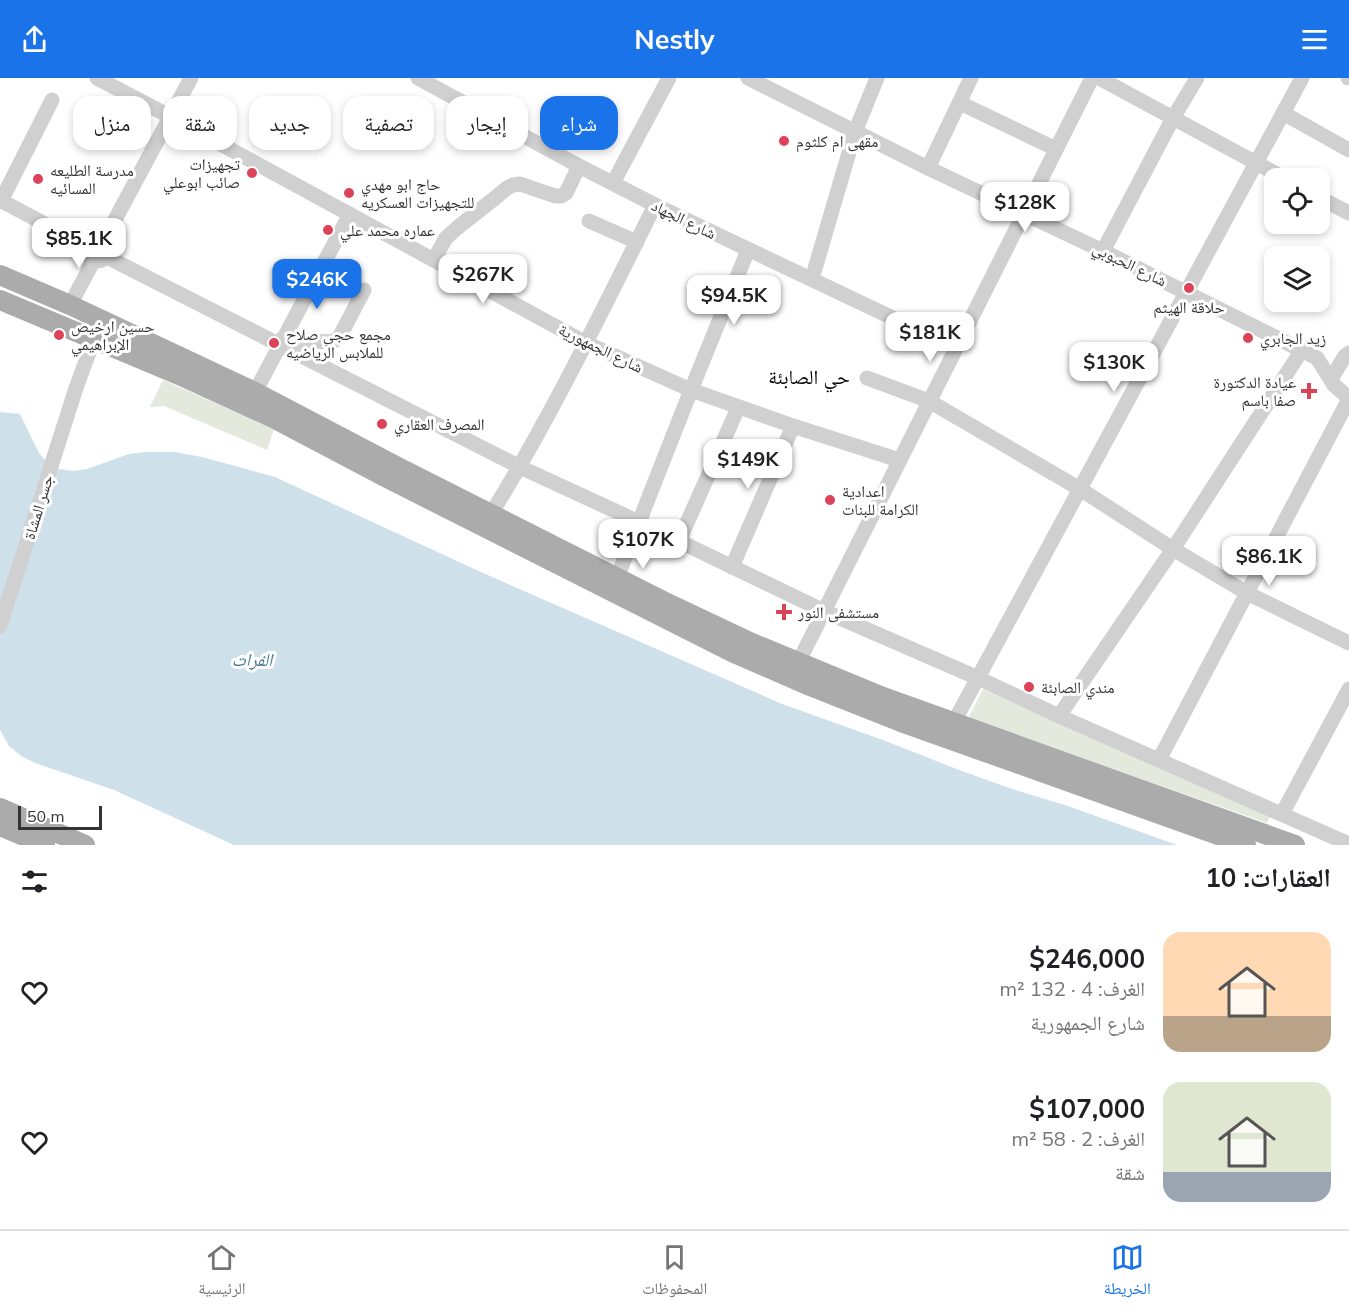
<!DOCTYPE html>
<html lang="ar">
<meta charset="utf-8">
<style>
body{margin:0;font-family:Mulish,"Noto Naskh Arabic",sans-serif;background:#f6f6f6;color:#202124;direction:rtl;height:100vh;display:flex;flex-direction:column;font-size:22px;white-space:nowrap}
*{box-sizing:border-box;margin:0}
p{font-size:20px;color:#757577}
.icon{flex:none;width:33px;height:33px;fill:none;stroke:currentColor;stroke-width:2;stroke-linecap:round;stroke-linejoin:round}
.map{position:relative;height:767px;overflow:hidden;direction:ltr}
.panel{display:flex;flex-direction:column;background:#fff;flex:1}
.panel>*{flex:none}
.banner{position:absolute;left:18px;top:18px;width:600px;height:54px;direction:rtl;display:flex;gap:12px}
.controls{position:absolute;left:1264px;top:90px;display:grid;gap:12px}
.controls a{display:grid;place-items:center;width:66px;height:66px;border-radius:12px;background:#fff;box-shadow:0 3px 9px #0003;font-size:30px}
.scale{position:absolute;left:18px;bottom:15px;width:84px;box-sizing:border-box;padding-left:6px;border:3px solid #333;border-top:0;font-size:16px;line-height:21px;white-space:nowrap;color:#333;-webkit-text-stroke:4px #fff;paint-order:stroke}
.price{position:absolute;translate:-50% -51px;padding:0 14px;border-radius:12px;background:#fff;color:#222;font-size:20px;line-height:39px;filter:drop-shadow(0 2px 3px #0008)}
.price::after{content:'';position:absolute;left:50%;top:36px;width:18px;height:14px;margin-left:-9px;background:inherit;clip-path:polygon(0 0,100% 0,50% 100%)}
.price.active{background:#1a73e8;color:#fff}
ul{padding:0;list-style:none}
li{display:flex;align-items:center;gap:18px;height:150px;padding:0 18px}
li span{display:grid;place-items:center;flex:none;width:168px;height:120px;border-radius:18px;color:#555}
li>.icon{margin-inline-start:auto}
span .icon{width:72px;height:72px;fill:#fffc;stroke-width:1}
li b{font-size:26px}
h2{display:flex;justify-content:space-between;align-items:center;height:72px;padding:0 18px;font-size:26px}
.pill{padding:0 21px;border-radius:18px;background:#fff;box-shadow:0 3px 9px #0003;font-size:21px;line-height:54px}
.pill.active{background:#1a73e8;color:#fff}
header{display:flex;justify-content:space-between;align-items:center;height:78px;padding:0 18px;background:#1a73e8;color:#fff;font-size:27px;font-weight:700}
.tabs{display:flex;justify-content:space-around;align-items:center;height:84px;border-top:2px solid #e0e0e0;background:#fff;font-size:16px;color:#757577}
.tabs a{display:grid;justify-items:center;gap:3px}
.tabs .active{color:#1a73e8}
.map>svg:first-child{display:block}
.green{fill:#e4e9dd}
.water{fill:#cee1ea}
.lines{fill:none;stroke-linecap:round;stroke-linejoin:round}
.minor{stroke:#d0d0d0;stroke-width:15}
.major{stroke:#ababab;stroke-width:20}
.poi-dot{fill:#dc4359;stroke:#fff;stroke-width:2}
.labels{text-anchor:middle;stroke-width:6;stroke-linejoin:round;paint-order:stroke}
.poi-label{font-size:16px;fill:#333;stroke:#fff;text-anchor:start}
.street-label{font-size:16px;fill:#333;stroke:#fff}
.water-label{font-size:18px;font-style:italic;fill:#447992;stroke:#fff}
.quarter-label{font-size:20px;fill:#000;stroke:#fff}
</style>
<header><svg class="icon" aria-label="menu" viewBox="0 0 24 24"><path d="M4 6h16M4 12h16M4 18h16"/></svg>Nestly<svg class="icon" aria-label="share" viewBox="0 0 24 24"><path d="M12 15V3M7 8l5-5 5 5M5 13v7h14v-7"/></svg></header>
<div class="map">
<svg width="1349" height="767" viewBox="0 0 1349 767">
<rect width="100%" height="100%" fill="#fff"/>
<g class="green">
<polygon points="163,302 274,351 267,372 164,328 150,329"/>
<polygon points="983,611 1270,738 1267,745 968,640"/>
</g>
<polygon class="water" points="0,334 20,336 39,375 48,385 53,388 59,391 73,393 87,391 129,376 145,374 174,374 202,379 275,399 483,495 782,626 883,662 959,692 1015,712 1065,727 1177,767 234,767 114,712 35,685 21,678 9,668 0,652"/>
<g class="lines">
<g class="minor">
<polyline points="97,0 171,39 586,265 691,312 793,348 899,382"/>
<polyline points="418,0 579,88 655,127 956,270"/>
<polyline points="748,0 928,90 1103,173 1317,280 1334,307 1349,320"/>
<polyline points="1099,0 1284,100"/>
<polyline points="1348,0 1349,0"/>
<polyline points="960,25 1056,71"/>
<polyline points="1283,35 1349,72"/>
<polyline points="928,90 971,0"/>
<polyline points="613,105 669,0"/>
<polyline points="1320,120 1349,135"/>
<polyline points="0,122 88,169"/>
<polyline points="1,123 52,22"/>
<polyline points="589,143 637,164"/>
<circle cx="98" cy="173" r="10"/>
<polyline points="103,164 191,0"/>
<polyline points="1103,173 1173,40 1197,0"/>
<polyline points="107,179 520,389 639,444 824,533 978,600 1059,638 1349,766"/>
<polyline points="434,181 446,160 457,150 495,120 507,110 513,107 520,106 555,118 561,118 566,115 579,88"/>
<polyline points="812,201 855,54 877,0"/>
<polyline points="70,227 94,182"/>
<polyline points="282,261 329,264 336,262 340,258 364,212"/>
<polyline points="867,300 929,323 1080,411 1173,471 1247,515 1349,565"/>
<polyline points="1331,301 1345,278 1349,275"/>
<polyline points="255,314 350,136"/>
<path d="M491,436C552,337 603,231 655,127"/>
<polyline points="679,463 738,330"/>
<polyline points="732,489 793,348"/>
<polyline points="617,500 691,312 748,172"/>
<polyline points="0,548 76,310 94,261"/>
<polyline points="798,585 1092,0"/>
<polyline points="1059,638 1173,471 1302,272"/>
<polyline points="954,644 1302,0"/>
<polyline points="1159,682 1349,321"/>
<polyline points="1282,736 1349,611"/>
</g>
<g class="major">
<polyline points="0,197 70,227 255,314 400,390 663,523 752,565 883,619 1295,767"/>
<polyline points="0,222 179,297 273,340 383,398 734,575 810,608 901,644 1246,767"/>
<polyline points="0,730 85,767"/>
<polyline points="0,748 45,767"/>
</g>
</g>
<g class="poi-dot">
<circle cx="784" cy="63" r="6"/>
<circle cx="252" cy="95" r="6"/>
<circle cx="38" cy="101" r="6"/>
<circle cx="349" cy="115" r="6"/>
<circle cx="328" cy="152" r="6"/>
<circle cx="1189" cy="210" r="6"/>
<circle cx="59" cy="257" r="6"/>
<circle cx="1248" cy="260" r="6"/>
<circle cx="274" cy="265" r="6"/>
<path d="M1306 304h6v6h6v6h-6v6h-6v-6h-6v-6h6z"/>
<circle cx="382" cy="346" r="6"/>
<circle cx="830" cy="422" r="6"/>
<path d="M781 525h6v6h6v6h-6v6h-6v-6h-6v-6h6z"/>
<circle cx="1029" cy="609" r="6"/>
</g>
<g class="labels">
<g class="poi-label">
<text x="796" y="69">مقهى ام كلثوم</text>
<text x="240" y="92" text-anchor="end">تجهيزات<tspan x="240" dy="18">صائب ابوعلي</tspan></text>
<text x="50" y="98">مدرسة الطليعه<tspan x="50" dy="18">المسائيه</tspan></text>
<text x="361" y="112">حاج ابو مهدي<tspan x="361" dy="18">للتجهيزات العسكريه</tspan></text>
<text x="340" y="158">عماره محمد علي</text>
<text x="1189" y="235" text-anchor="middle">حلاقة الهيثم</text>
<text x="71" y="254">حسين ارخيص<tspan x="71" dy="18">الإبراهيمي</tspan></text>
<text x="286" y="262">مجمع حجي صلاح<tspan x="286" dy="18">للملابس الرياضيه</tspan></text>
<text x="1260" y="266">زيد الجابري</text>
<text x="1296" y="310" text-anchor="end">عيادة الدكتورة<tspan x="1296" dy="18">صفا باسم</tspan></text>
<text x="394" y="352">المصرف العقاري</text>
<text x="842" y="419">اعدادية<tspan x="842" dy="18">الكرامة للبنات</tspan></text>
<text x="798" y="540">مستشفى النور</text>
<text x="1041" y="615">مندي الصابئة</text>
</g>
<g class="street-label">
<text transform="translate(684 141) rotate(26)" y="6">شارع الجهاد</text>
<text transform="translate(1130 186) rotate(26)" y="6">شارع الحبوبي</text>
<text transform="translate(601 270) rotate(26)" y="6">شارع الجمهورية</text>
<text transform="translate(38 429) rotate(-73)" y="6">جسر المشاة</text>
</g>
<g class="water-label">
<text x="252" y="588">الفرات</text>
</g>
<g class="quarter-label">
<text x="809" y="306">حي الصابئة</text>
</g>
</g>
</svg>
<div class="controls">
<a><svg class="icon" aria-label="locate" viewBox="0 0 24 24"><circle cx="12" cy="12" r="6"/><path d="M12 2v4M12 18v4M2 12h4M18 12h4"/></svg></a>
<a><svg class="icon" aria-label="layers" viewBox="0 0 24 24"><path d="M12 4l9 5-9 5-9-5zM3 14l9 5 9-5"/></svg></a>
</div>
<div class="scale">50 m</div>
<b class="price" style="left:1025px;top:155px">$128K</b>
<b class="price" style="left:79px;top:191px">$85.1K</b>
<b class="price" style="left:483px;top:227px">$267K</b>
<b class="price active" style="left:317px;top:232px">$246K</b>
<b class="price" style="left:734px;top:248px">$94.5K</b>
<b class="price" style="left:930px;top:285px">$181K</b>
<b class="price" style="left:1114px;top:315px">$130K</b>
<b class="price" style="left:748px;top:412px">$149K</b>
<b class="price" style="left:643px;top:492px">$107K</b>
<b class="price" style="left:1269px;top:509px">$86.1K</b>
<div class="banner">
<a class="pill active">شراء</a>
<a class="pill">إيجار</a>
<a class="pill">تصفية</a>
<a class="pill">جديد</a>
<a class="pill">شقة</a>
<a class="pill">منزل</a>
</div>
</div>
<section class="panel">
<h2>العقارات: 10<svg class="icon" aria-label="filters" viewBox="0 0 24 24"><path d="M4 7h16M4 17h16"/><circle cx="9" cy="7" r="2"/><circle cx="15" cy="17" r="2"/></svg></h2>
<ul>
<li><span style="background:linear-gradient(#ffd9b3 70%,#b9a48a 0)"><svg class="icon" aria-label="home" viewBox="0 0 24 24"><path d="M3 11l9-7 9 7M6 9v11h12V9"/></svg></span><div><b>$246,000</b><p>الغرف: 4 · 132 m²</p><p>شارع الجمهورية</p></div><svg class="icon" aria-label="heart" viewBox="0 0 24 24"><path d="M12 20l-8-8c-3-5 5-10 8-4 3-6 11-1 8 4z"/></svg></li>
<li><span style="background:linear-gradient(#dfe7d0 75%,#9aa5b1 0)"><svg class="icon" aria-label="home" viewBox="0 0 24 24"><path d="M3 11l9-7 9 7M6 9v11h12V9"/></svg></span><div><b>$107,000</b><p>الغرف: 2 · 58 m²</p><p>شقة</p></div><svg class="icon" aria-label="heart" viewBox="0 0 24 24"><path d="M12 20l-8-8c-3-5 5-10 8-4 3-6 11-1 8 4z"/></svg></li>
</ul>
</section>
<nav class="tabs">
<a class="active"><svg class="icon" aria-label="map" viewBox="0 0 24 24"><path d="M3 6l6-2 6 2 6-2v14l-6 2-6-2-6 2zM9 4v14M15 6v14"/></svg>الخريطة</a>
<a><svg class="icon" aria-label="saved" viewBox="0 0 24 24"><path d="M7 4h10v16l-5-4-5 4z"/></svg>المحفوظات</a>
<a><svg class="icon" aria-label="home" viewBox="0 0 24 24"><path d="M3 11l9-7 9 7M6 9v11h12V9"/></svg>الرئيسية</a>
</nav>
